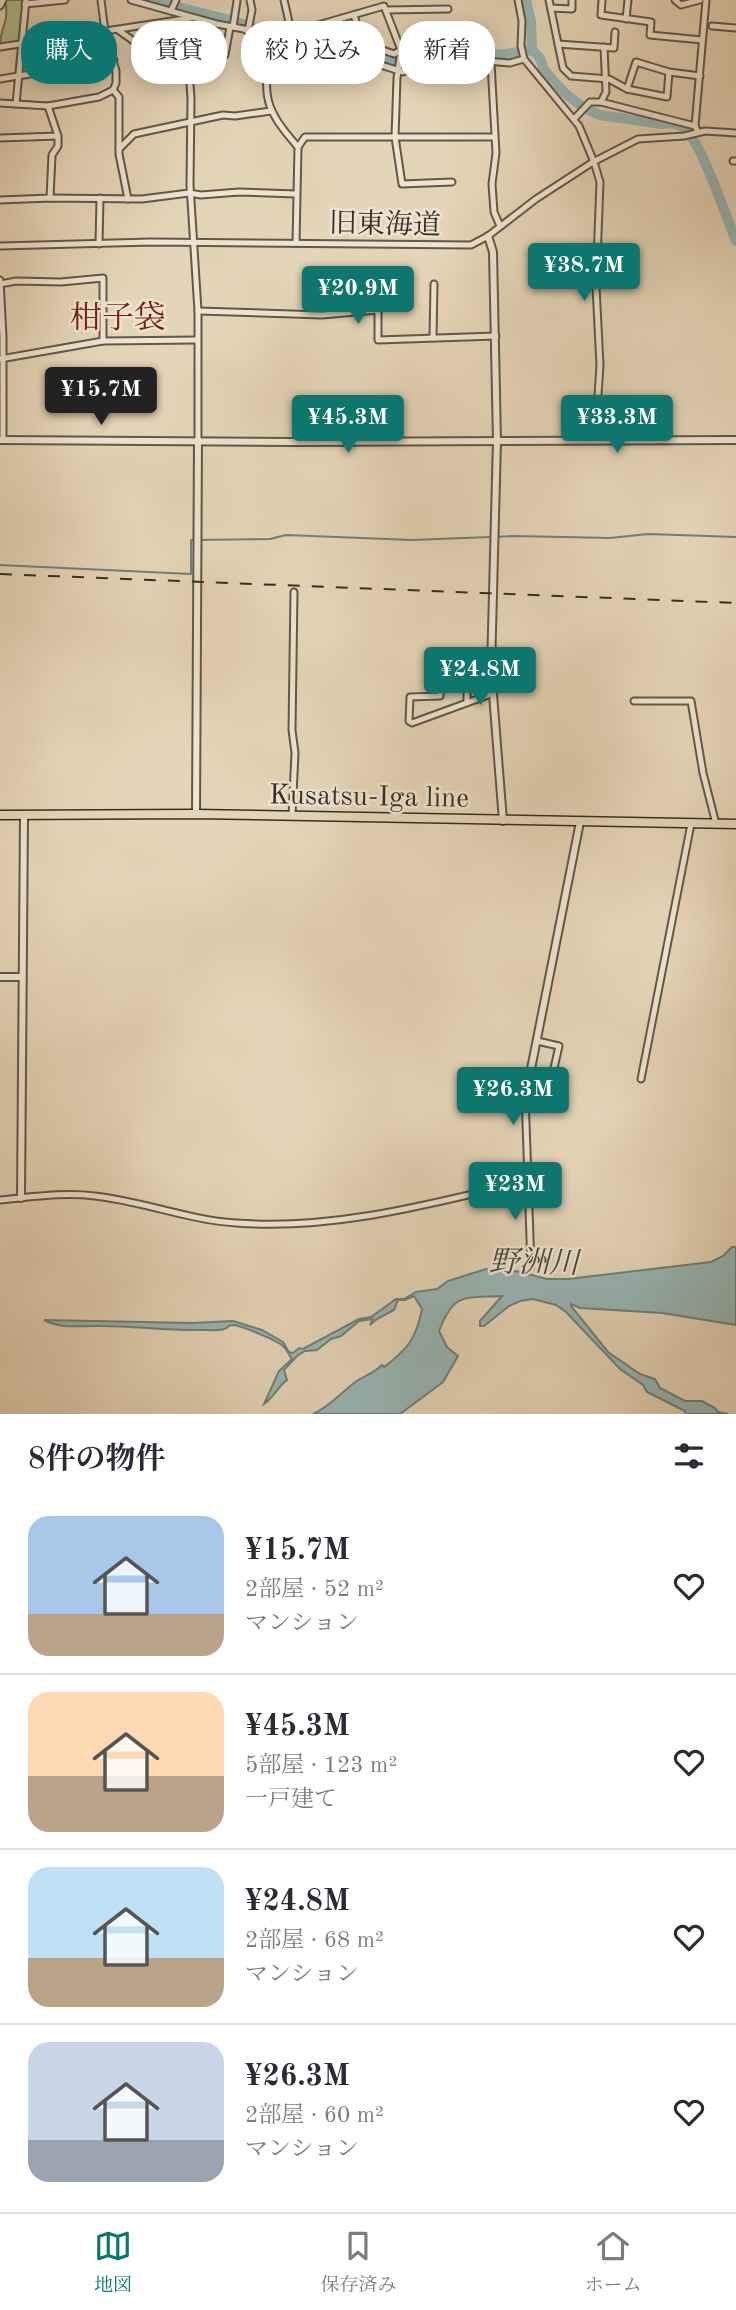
<!DOCTYPE html>
<html lang="ja">
<meta charset="utf-8">
<style>
body{margin:0;font-family:"Old Standard TT","Noto Serif JP",serif;background:#f2f2f3;color:#2b2b33;height:100vh;display:flex;flex-direction:column;font-size:26px;white-space:nowrap}
*{box-sizing:border-box;margin:0}
p{font-size:23px;color:#7c7c81}
.icon{flex:none;width:38px;height:38px;fill:none;stroke:currentColor;stroke-width:2;stroke-linecap:round;stroke-linejoin:round}
.map{position:relative;height:1414px;overflow:hidden}
.panel{display:flex;flex-direction:column;background:#fff;flex:1}
.panel>*{flex:none}
.top-card{position:absolute;left:21px;top:21px;width:695px;height:63px;display:flex;gap:14px}
.price{position:absolute;translate:-50% -60px;padding:0 16px;border-radius:7px;background:#0f766e;color:#fff;font-size:23px;line-height:46px;filter:drop-shadow(0 2px 4px #0008)}
.price::after{content:'';position:absolute;left:50%;top:42px;width:21px;height:16px;margin-left:-10px;background:inherit;clip-path:polygon(0 0,100% 0,50% 100%)}
.price.on{background:#222;color:#fff}
ul{padding:0;list-style:none}
li{display:flex;align-items:center;gap:21px;height:175px;padding:0 28px}
li+li{border-top:2px solid #e1e1e2}
li span{display:grid;place-items:center;flex:none;width:196px;height:140px;border-radius:21px;color:#555}
li>.icon{margin-inline-start:auto}
span .icon{width:84px;height:84px;fill:#fffc;stroke-width:1}
li b{font-size:30px}
h2{display:flex;justify-content:space-between;align-items:center;height:84px;padding:0 28px;font-size:30px}
.tag{padding:0 24px;border-radius:28px;background:#fff;box-shadow:0 4px 18px #0003;font-size:24px;line-height:63px}
.tag.on{background:#0f766e;color:#fff}
.tabs{display:flex;justify-content:space-around;align-items:center;height:98px;border-top:2px solid #e1e1e2;background:#fff;font-size:19px;color:#7c7c81}
.tabs a{display:grid;justify-items:center;gap:4px}
.tabs .on{color:#0f766e}
.map>svg:first-child{display:block}
.green{fill:#b1be92;stroke:#74765a;stroke-width:2}
.water{fill:#98b7b6;stroke:#71807b;stroke-width:2}
.lines{fill:none;stroke-linecap:round;stroke-linejoin:round}
.stream{stroke:#71807b;stroke-width:2}
.river{stroke:#98b7b6;stroke-width:10}
.minor-casing{stroke:#625848;stroke-width:9}
.tertiary-casing{stroke:#625848;stroke-width:10}
.primary-casing{stroke:#362e23;stroke-width:11}
.minor{stroke:#eee4d1;stroke-width:5}
.tertiary{stroke:#eee4d1;stroke-width:6}
.primary{stroke:#e5d5b8;stroke-width:8}
.rail{stroke:#362e23;stroke-width:2;stroke-dasharray:12 12;stroke-linecap:butt}
.labels{text-anchor:middle;stroke-width:5;stroke-linejoin:round;paint-order:stroke}
.street-label{font-size:28px;fill:#362e23;stroke:#eee4d1}
.water-label{font-size:30px;font-style:italic;fill:#4a4940;stroke:#eee4d1}
.quarter-label{font-size:32px;fill:#7a1f14;stroke:#eee4d1}
</style>
<div class="map">
<svg width="736" height="1414" viewBox="0 0 736 1414">
<rect width="100%" height="100%" fill="#e5d5b8"/>
<filter id="stains"><feTurbulence type="fractalNoise" baseFrequency=".00286" numOctaves="4"/><feColorMatrix values="0 0 0 0 .2 0 0 0 0 .09 0 0 0 0 .02 0 0 0 .5 -.17"/></filter>
<radialGradient id="worn" r=".72"><stop offset=".6" stop-color="#630" stop-opacity="0"/><stop offset="1" stop-color="#630" stop-opacity=".3"/></radialGradient>
<path class="green" d="M5,0H24L20,43L0,46C0,26 10,23 5,0Z"/>
<path class="water" d="M732,1247H736V1325L662,1313L580,1308L571,1304V1306L608,1352L640,1374L655,1379L660,1388L685,1401H702L715,1408L718,1412L728,1414H686L685,1411L647,1392L643,1385L620,1369L566,1312L556,1305L533,1299L520,1301L509,1306L484,1326H480V1321L502,1296C464,1298 454,1292 439,1331L447,1347L458,1356L443,1382L400,1414H313C329,1407 340,1394 354,1383C363,1376 373,1374 382,1365L384,1367C408,1349 416,1339 422,1309L414,1296L405,1300H398L394,1310L377,1319L370,1325L373,1319L359,1321L341,1336L331,1339L317,1350L305,1351L297,1356L284,1370L287,1380C281,1383 273,1398 264,1404L279,1371L292,1359C288,1354 287,1349 283,1346C276,1340 242,1326 234,1325C226,1325 231,1327 224,1329C218,1331 209,1330 203,1330C169,1331 135,1326 102,1326C81,1325 63,1330 44,1320L192,1323L233,1321L262,1330L283,1342L289,1352L293,1353L299,1348L303,1349L359,1319L371,1317L396,1299H404L416,1292L437,1289L448,1281L486,1269L506,1272L516,1271L547,1279H568L711,1262L723,1256Z"/>
<g class="lines">
<polyline class="stream" points="0,565 191,574 191,540 270,539 286,535 412,540 515,536 610,538 648,534 736,537"/>
<g class="river">
<polyline points="150,0 234,21 306,46 360,52 401,63 420,60 436,52 460,49 499,55 532,50"/>
<polyline points="526,0 531,21 532,50"/>
<path d="M532,50C538,55 543,61 543,68C559,89 576,106 600,115L662,124C668,122 678,124 683,127C700,138 727,219 736,241"/>
</g>
<defs>
<g id="minor">
<polyline points="131,0 217,24 244,29 270,44 304,53 346,56 368,61 403,72 434,61 451,58 510,63 524,59"/>
<polyline points="284,0 291,31 289,48"/>
<polyline points="518,0 522,21 521,46 524,59 579,126 594,162 600,182 596,287 600,365 595,441"/>
<polyline points="549,0 563,68 571,76 609,79 627,89 667,97 669,72"/>
<polyline points="602,0 601,15 651,22 650,35 702,40"/>
<polyline points="675,0 681,5 700,0"/>
<polyline points="25,4 65,0"/>
<polyline points="0,6 3,0"/>
<polyline points="551,8 572,9 572,0"/>
<polyline points="386,10 448,9"/>
<polyline points="171,11 176,0"/>
<path d="M354,15C363,47 364,43 394,54L401,50"/>
<polyline points="626,19 628,0"/>
<polyline points="712,26 736,28"/>
<polyline points="233,27 237,1"/>
<polyline points="118,30 135,42 143,55 150,60 199,56 219,59 225,55 230,27"/>
<polyline points="248,31 252,10 250,0"/>
<polyline points="290,33 384,6 401,50 397,78 395,137 305,137 298,147"/>
<path d="M270,44C264,97 262,106 298,147L296,243"/>
<polyline points="558,44 614,48 615,32"/>
<polyline points="0,47 191,18"/>
<polyline points="188,57 191,98 190,185 198,311 198,442"/>
<polyline points="491,63 496,153 492,184 494,212 500,226"/>
<polyline points="0,79 114,60"/>
<polyline points="627,89 636,62 669,72 700,76"/>
<polyline points="113,90 119,97 119,154 128,199"/>
<polyline points="601,102 695,126"/>
<polyline points="0,103 48,106 99,97 113,90 116,83 116,71 105,32 101,0"/>
<polyline points="16,104 26,0"/>
<polyline points="574,119 590,102 601,102 606,92 604,47"/>
<polyline points="698,132 695,126 706,0"/>
<polyline points="0,138 58,136 48,106"/>
<polyline points="119,149 134,134 223,115 235,116 271,111"/>
<polyline points="733,161 736,161"/>
<polyline points="452,182 402,184 395,137 494,137"/>
<polyline points="50,198 52,155 58,146 58,136"/>
<polyline points="0,200 50,198 142,199 189,193 201,195 239,192 296,194"/>
<polyline points="99,244 100,198"/>
<polyline points="0,246 151,242 471,245 488,236 536,199 593,162 638,139 684,136 705,131 736,133"/>
<polyline points="0,280 3,337 3,440"/>
<polyline points="0,284 16,281 61,282 103,278 103,341"/>
<polyline points="198,311 322,315 378,310 378,340 496,336"/>
<polyline points="433,338 434,284"/>
<polyline points="0,359 103,341 197,340"/>
<polyline points="634,701 691,701 703,773 716,824"/>
<polyline points="467,703 467,679 442,678 440,696 410,697 409,721 412,723 483,697 493,693"/>
<polyline points="292,816 295,753 292,730 294,592"/>
<polyline points="530,1073 552,1077 559,1046 537,1041"/>
<polyline points="529,1079 525,1094 531,1267"/>
<polyline points="641,1079 691,824"/>
<path d="M0,1200C32,1197 63,1192 95,1196C142,1201 188,1220 236,1223C330,1230 423,1206 514,1184L518,1191"/>
</g>
<g id="tertiary">
<polyline points="488,236 493,252 497,441 491,669 503,821"/>
<polyline points="0,440 295,442 736,440"/>
<polyline points="196,814 198,442"/>
<polyline points="0,977 22,977"/>
<polyline points="529,1079 580,822"/>
<polyline points="21,1198 24,815"/>
</g>
<polyline id="primary" points="0,815 196,814 736,824"/>
</defs>
<use href="#minor" class="minor-casing"/>
<use href="#tertiary" class="tertiary-casing"/>
<use href="#primary" class="primary-casing"/>
<use href="#minor" class="minor"/>
<use href="#tertiary" class="tertiary"/>
<use href="#primary" class="primary"/>
<polyline class="rail" points="0,574 736,603"/>
</g>
<g class="labels">
<g class="street-label">
<text transform="translate(385 223) rotate(1)" y="10">旧東海道</text>
<text transform="translate(369 795) rotate(1)" y="10">Kusatsu-Iga line</text>
</g>
<g class="water-label">
<text transform="translate(534 1262) rotate(1)" y="10">野洲川</text>
</g>
<g class="quarter-label">
<text x="118" y="328">柑子袋</text>
</g>
</g>
<rect width="100%" height="100%" filter="url(#stains)"/>
<rect width="100%" height="100%" fill="url(#worn)"/>
</svg>
<b class="price" style="left:584px;top:303px">¥38.7M</b>
<b class="price" style="left:358px;top:326px">¥20.9M</b>
<b class="price on" style="left:101px;top:427px">¥15.7M</b>
<b class="price" style="left:348px;top:455px">¥45.3M</b>
<b class="price" style="left:617px;top:455px">¥33.3M</b>
<b class="price" style="left:480px;top:707px">¥24.8M</b>
<b class="price" style="left:513px;top:1127px">¥26.3M</b>
<b class="price" style="left:515px;top:1222px">¥23M</b>
<div class="top-card">
<a class="tag on">購入</a>
<a class="tag">賃貸</a>
<a class="tag">絞り込み</a>
<a class="tag">新着</a>
</div>
</div>
<section class="panel">
<h2>8件の物件<svg class="icon" aria-label="filters" viewBox="0 0 24 24"><path d="M4 7h16M4 17h16"/><circle cx="9" cy="7" r="2"/><circle cx="15" cy="17" r="2"/></svg></h2>
<ul>
<li><span style="background:linear-gradient(#a9c7e8 70%,#b9a48a 0)"><svg class="icon" aria-label="home" viewBox="0 0 24 24"><path d="M3 11l9-7 9 7M6 9v11h12V9"/></svg></span><div><b>¥15.7M</b><p>2部屋 · 52 m²</p><p>マンション</p></div><svg class="icon" aria-label="heart" viewBox="0 0 24 24"><path d="M12 20l-8-8c-3-5 5-10 8-4 3-6 11-1 8 4z"/></svg></li>
<li><span style="background:linear-gradient(#ffd9b3 60%,#b9a48a 0)"><svg class="icon" aria-label="home" viewBox="0 0 24 24"><path d="M3 11l9-7 9 7M6 9v11h12V9"/></svg></span><div><b>¥45.3M</b><p>5部屋 · 123 m²</p><p>一戸建て</p></div><svg class="icon" aria-label="heart" viewBox="0 0 24 24"><path d="M12 20l-8-8c-3-5 5-10 8-4 3-6 11-1 8 4z"/></svg></li>
<li><span style="background:linear-gradient(#bfe0f5 65%,#b9a48a 0)"><svg class="icon" aria-label="home" viewBox="0 0 24 24"><path d="M3 11l9-7 9 7M6 9v11h12V9"/></svg></span><div><b>¥24.8M</b><p>2部屋 · 68 m²</p><p>マンション</p></div><svg class="icon" aria-label="heart" viewBox="0 0 24 24"><path d="M12 20l-8-8c-3-5 5-10 8-4 3-6 11-1 8 4z"/></svg></li>
<li><span style="background:linear-gradient(#c9d6e8 70%,#9aa5b1 0)"><svg class="icon" aria-label="home" viewBox="0 0 24 24"><path d="M3 11l9-7 9 7M6 9v11h12V9"/></svg></span><div><b>¥26.3M</b><p>2部屋 · 60 m²</p><p>マンション</p></div><svg class="icon" aria-label="heart" viewBox="0 0 24 24"><path d="M12 20l-8-8c-3-5 5-10 8-4 3-6 11-1 8 4z"/></svg></li>
</ul>
</section>
<nav class="tabs">
<a class="on"><svg class="icon" aria-label="map" viewBox="0 0 24 24"><path d="M3 6l6-2 6 2 6-2v14l-6 2-6-2-6 2zM9 4v14M15 6v14"/></svg>地図</a>
<a><svg class="icon" aria-label="saved" viewBox="0 0 24 24"><path d="M7 4h10v16l-5-4-5 4z"/></svg>保存済み</a>
<a><svg class="icon" aria-label="home" viewBox="0 0 24 24"><path d="M3 11l9-7 9 7M6 9v11h12V9"/></svg>ホーム</a>
</nav>
